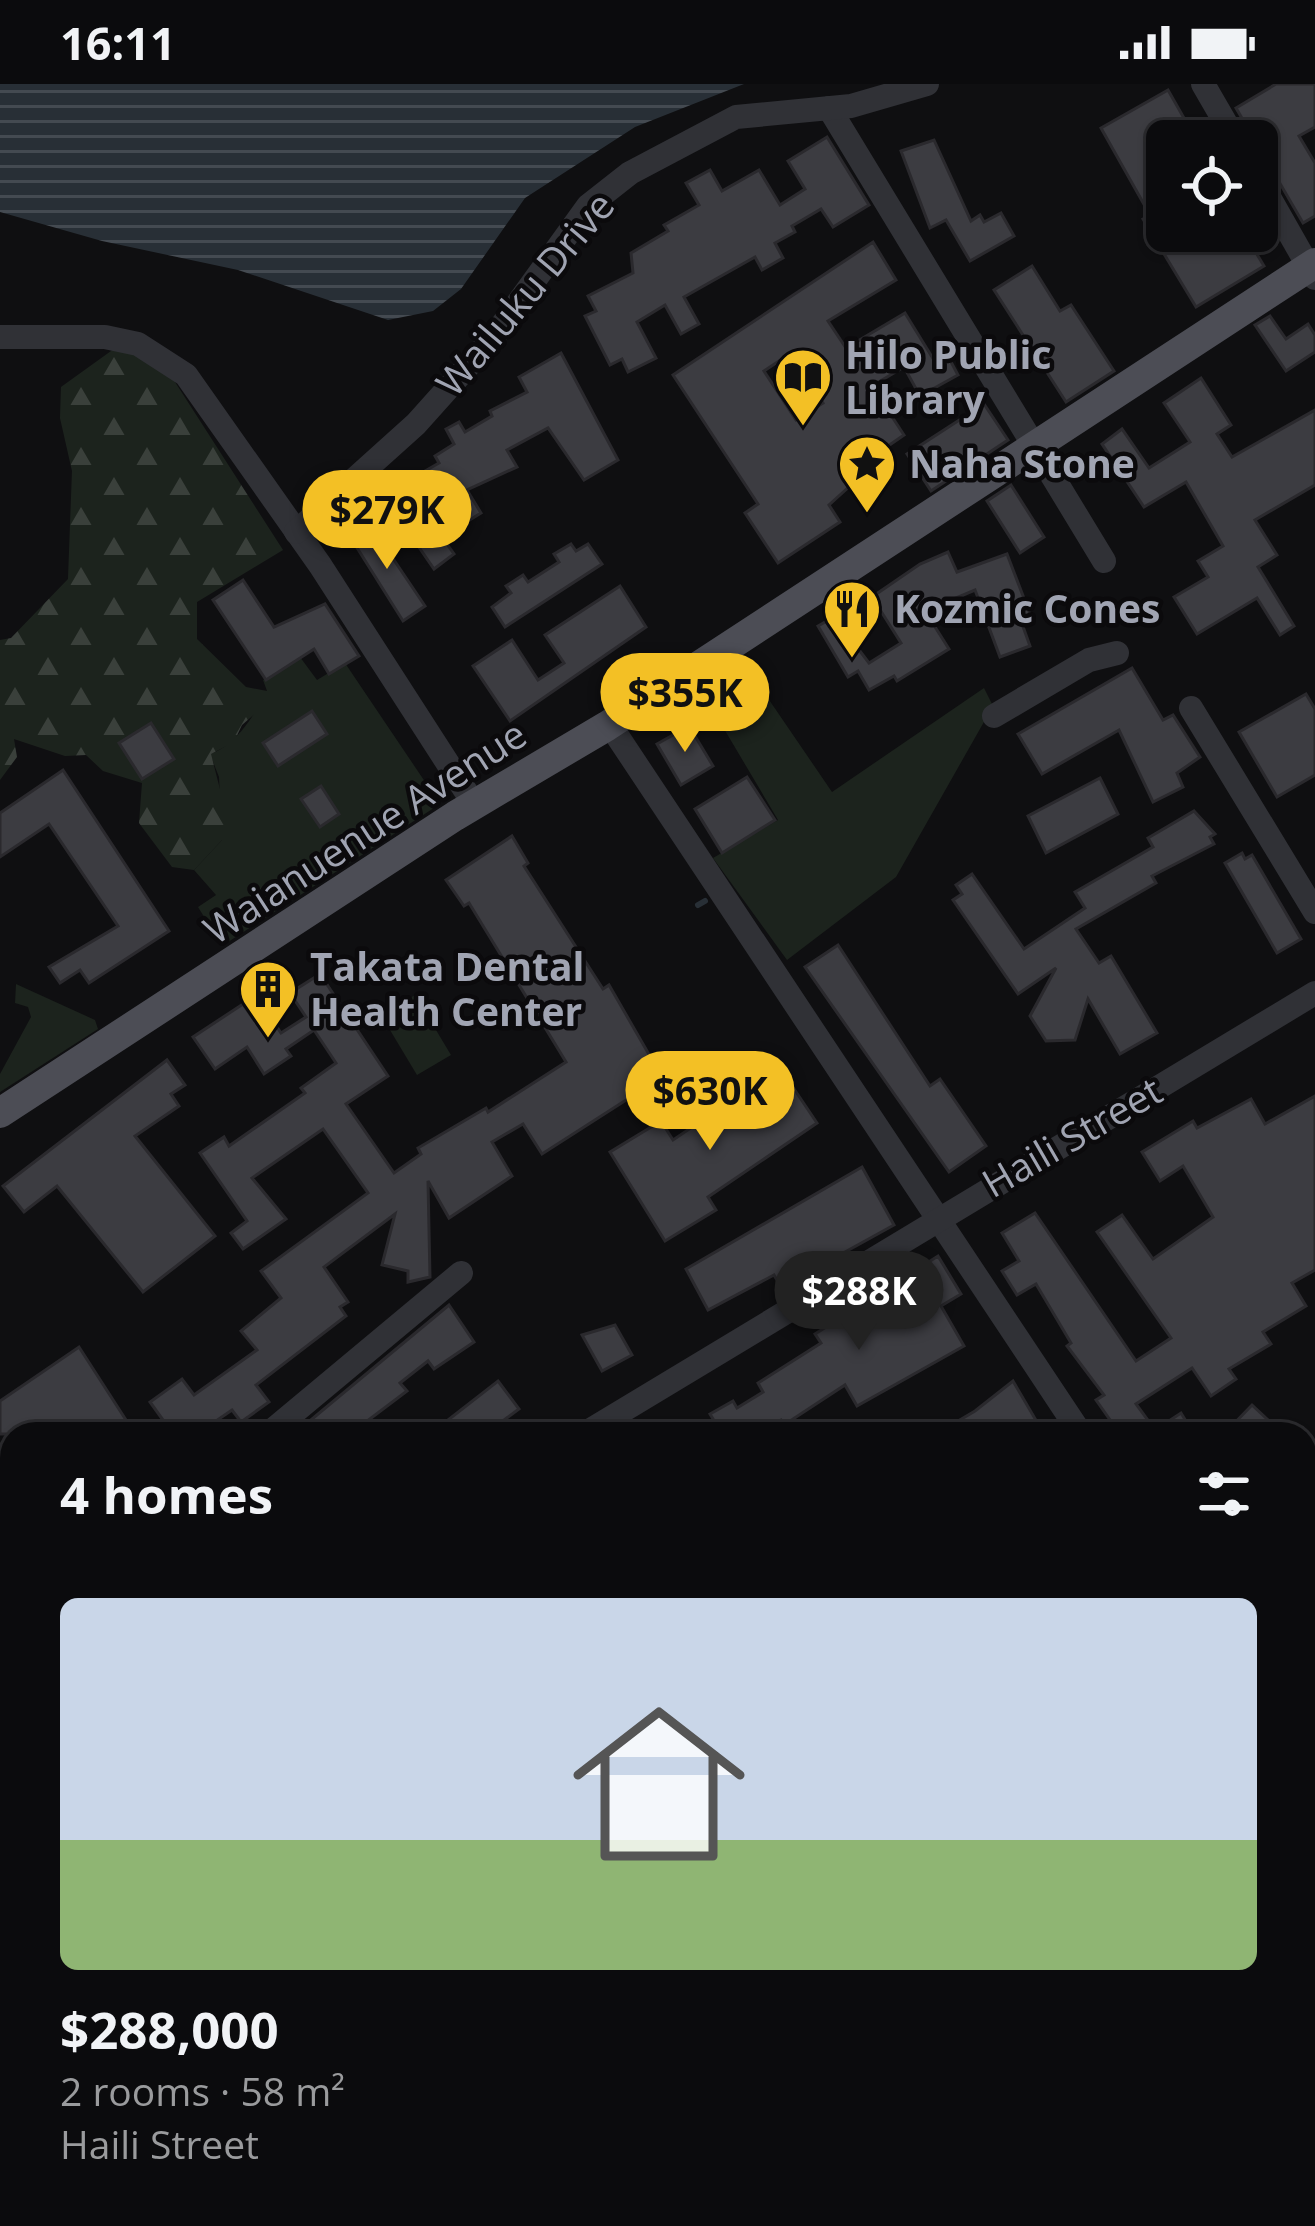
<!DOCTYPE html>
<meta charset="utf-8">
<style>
body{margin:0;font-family:"Open Sans",sans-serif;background:#19191b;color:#f1f3f6;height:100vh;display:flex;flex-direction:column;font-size:45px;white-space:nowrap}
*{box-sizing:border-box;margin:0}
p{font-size:39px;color:#9a9b9d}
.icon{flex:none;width:66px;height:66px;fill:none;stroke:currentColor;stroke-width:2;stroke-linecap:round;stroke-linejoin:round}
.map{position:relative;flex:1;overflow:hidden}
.drawer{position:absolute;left:0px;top:1338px;width:1317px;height:804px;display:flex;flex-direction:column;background:#0b0b0d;border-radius:36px 36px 0 0;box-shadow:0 3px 9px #0004,0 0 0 3px #2b2b2e}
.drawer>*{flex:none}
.buttons{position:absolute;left:1146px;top:36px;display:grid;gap:24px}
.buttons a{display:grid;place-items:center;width:132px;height:132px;border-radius:18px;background:#0b0b0d;box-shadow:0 3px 9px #0004,0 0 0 3px #2b2b2e;font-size:60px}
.price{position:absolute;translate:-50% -102px;padding:0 27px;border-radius:42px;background:#f3c025;color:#111;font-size:39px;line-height:78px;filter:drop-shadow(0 3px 6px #0008)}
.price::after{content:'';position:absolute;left:50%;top:72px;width:36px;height:27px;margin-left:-18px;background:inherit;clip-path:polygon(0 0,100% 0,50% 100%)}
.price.on{background:#222;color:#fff}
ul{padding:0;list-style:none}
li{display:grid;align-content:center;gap:24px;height:636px;padding:0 60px}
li+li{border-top:3px solid #2b2b2e}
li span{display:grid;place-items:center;height:372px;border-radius:18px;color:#555}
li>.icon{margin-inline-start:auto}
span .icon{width:216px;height:216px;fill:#fffc;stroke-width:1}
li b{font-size:51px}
h2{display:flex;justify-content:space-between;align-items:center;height:144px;padding:0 60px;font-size:51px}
.status{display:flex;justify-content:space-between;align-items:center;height:84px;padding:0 60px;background:#0b0b0d;direction:ltr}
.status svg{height:33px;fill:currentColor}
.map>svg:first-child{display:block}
.grass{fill:#1c231d}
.forest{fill:url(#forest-firs)}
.cemetery{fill:url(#cemetery-stones)}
.park{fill:url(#park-tufts)}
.water{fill:url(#water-rules)}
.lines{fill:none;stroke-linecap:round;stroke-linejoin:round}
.stream{stroke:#282f36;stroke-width:6}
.building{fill:#3c3c41;stroke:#2a292d;stroke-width:3;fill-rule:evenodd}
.minor{stroke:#303136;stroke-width:24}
.major{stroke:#4c4d55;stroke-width:30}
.labels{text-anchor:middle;stroke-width:9;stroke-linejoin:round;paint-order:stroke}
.street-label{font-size:39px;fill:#a0a4b2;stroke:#0b0a0c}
.poi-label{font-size:39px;font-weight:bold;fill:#a0a4b2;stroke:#0b0a0c;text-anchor:start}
</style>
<div class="status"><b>16:11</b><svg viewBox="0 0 49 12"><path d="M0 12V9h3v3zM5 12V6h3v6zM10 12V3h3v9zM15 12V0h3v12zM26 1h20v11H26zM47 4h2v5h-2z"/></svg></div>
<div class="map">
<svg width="1315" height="2142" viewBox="0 0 1315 2142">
<defs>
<pattern id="forest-firs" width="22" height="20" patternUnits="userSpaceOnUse" patternTransform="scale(3)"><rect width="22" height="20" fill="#1c231d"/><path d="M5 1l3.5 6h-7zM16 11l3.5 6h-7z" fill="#3a403b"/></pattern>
<pattern id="cemetery-stones" width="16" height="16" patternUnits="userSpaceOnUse" patternTransform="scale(3)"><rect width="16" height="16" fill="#1c231d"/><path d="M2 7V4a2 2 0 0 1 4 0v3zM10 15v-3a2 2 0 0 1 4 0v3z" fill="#3a403b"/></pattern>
<pattern id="park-tufts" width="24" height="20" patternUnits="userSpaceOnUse" patternTransform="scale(3)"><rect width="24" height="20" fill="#1c231d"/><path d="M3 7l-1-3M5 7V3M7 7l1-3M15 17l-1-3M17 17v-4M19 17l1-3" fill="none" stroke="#3a403b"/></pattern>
<pattern id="water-rules" width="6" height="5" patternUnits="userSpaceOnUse" patternTransform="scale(3)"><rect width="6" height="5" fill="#282f36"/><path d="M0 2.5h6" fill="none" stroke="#444a51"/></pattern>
</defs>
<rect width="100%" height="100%" fill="#0f0f11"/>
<g class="grass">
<path d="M300,573L317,596L345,579L440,720L222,862L198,823L216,811L194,786L222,756L219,693L210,670C236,662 255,630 267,607L263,596Z"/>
<polygon points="744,579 832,708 984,604 993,622 896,793 787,876 713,774 778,736 701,606"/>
<polygon points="16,900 95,936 98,945 0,1008 0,990 31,933 28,923 15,919"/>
<polygon points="415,911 451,971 417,991 381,931"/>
</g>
<polygon class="forest" points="118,262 166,284 283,466 197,518 197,555 246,603 267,607 267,619 242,641 234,658 211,670 228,737 222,756 194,786 172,783 139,739 142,699 103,687 86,671 65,672 14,655 17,673 0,696 0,556 11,554 68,495 72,387 60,334 61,303"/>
<g class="cemetery">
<polygon points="1305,2062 1315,2083 1315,2142 979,2142 971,2130 1305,2130"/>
<polygon points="128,2130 248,2130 257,2142 113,2142"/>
</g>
<polygon class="park" points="297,2130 971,2130 979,2142 306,2142"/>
<polygon class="water" points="0,0 744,0 635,43 525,114 461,205 433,227 388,236 238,186 102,157 0,128"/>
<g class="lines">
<polyline class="stream" points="698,821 705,817"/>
</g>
<g class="building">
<polygon points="1276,0 1315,0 1315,43 1299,52 1315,79 1315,132 1303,139 1236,24"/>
<polygon points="1168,6 1197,57 1167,57 1167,147 1243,147 1264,182 1196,223 1143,135 1150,131 1101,44"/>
<polygon points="827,53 869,121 833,143 821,125 792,142 795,148 775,159 783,174 762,186 755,173 684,213 699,240 681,250 665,221 637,238 656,274 628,288 622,275 610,281 585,232 596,227 588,212 633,189 631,169 668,147 664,141 699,121 686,99 710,86 722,107 759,86 780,121 805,105 788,77"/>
<polygon points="934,56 971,137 980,131 984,138 1001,129 1014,152 970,177 946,136 930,144 901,67"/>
<path d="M873,158L896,196L828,237L846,264L905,229L937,281L949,274L958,291L920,312L904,283L872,302L904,351L875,371L872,382L829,421L840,438L778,479L745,429L758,420L673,291ZM791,269L823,319L796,336L764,287Z"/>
<polygon points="1032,182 1060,227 1071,221 1114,287 1066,318 994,206"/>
<polygon points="1270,232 1286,255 1308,240 1315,251 1315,268 1286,287 1255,241"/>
<polygon points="561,269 618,376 584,396 548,344 507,366 517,383 467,406 481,429 442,453 454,470 434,485 394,427 433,400 425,387 439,379 435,372 454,360 446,345 459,338 465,348 492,332 490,327 527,308 519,293"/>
<polygon points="1201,294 1231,341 1217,350 1232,373 1315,326 1315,401 1255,436 1277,471 1258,483 1294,542 1280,551 1257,514 1197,550 1174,513 1208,493 1198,477 1223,462 1186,398 1144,423 1102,360 1122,345 1149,384 1190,358 1164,319"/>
<polygon points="984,320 1008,356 931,407 907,370"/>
<polygon points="1011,401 1044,453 1020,469 987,417"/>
<polygon points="364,442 371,442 425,522 403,537 349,451"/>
<polygon points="571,460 576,467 588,460 602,480 505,543 492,523 511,509 506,502 523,491 528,498 559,478 554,470"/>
<polygon points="948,468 957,488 1007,470 1030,530 1020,534 1030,562 1000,573 975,506 925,527 949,565 897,597 894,592 869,606 858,587 848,593 818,542 834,533 869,579 901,559 872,513 920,480"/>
<polygon points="243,496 274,543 325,520 359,572 329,590 314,565 266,596 213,516"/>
<polygon points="620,502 646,543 510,637 473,582 512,556 538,596 564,579 545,551"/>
<polygon points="1132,584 1163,636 1173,631 1200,673 1177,689 1183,703 1153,718 1119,646 1042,690 1018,650"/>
<polygon points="1306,610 1315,625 1315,691 1277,713 1239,648"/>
<polygon points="312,627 327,650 278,682 263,659"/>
<polygon points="151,639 174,675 142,695 119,659"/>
<polygon points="689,642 713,682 681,701 657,660"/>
<polygon points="63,686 169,847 89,899 80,886 60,899 49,883 118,842 49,740 0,773 0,729"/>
<polygon points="747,693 775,736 722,769 695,725"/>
<polygon points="1100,694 1118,730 1046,769 1028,732"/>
<polygon points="321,702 339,730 320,743 301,715"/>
<polygon points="1194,727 1215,750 1210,753 1214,760 1152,792 1156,799 1076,845 1099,879 1111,872 1157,949 1120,970 1088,915 1075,956 1046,957 1030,932 1056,884 1018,910 953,816 962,810 956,801 972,790 1024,865 1085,824 1075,808 1153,763 1148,754"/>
<polygon points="512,752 528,779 524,782 603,905 609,901 662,993 542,1070 523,1040 492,1058 512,1092 449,1134 428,1097 430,1193 408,1198 408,1187 382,1181 395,1130 324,1183 348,1218 340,1223 346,1232 256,1301 269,1318 241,1338 232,1326 197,1350 173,1350 150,1318 182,1295 194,1311 257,1266 241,1247 281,1214 261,1187 368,1109 323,1045 252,1094 286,1135 243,1165 231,1149 247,1137 200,1069 224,1053 229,1062 305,1009 301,1004 336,979 314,946 286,965 291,972 264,990 247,963 215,985 193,953 243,920 254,936 267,928 281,949 306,933 290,909 320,890 388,992 346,1020 394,1089 421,1070 418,1064 486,1024 488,1028 566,978 469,819 464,822 446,796"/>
<polygon points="1242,769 1245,775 1252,771 1301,855 1277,869 1225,779"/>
<polygon points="838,861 930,1002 940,995 986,1062 949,1088 805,883"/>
<polygon points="167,976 185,1001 171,1010 179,1022 135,1052 215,1152 143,1208 57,1102 24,1128 3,1102"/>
<polygon points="780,984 817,1039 708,1113 716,1126 665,1157 610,1068 661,1037 673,1056"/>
<polygon points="1315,1012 1315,1186 1292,1199 1306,1222 1263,1248 1271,1260 1229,1285 1236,1295 1211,1312 1192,1284 1136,1320 1155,1346 1181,1329 1194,1350 1120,1350 1096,1316 1104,1311 1067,1262 1071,1259 1036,1200 1017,1211 1002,1187 1019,1177 1002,1149 1035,1129 1136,1277 1171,1254 1097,1148 1122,1131 1153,1175 1213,1133 1183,1082 1160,1097 1142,1068 1193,1037 1197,1044 1251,1015 1265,1040"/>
<polygon points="862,1083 894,1141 798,1194 795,1189 778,1198 774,1191 708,1226 686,1185"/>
<polygon points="938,1172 961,1210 941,1222 964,1262 857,1322 845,1301 784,1341 781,1336 758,1350 722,1350 710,1330 733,1317 737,1324 763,1308 758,1299 821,1259 815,1250"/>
<polygon points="449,1221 474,1258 434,1285 428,1277 400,1299 407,1307 350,1350 294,1350"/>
<polygon points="615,1241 632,1271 602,1287 582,1251"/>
<polygon points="79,1263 135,1350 0,1350 0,1317"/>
<polygon points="498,1297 519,1325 485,1350 430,1350"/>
<polygon points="1013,1297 1044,1350 936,1350 975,1327"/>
<polygon points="1252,1321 1267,1335 1252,1350 1224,1350"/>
</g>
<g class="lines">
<g class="minor">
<polyline points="1203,0 1236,57"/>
<polyline points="829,24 1104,477"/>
<polyline points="1257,92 1315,194"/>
<polyline points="0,253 105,253 138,260 186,291 320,481 474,720"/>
<polyline points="296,448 416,340 493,254 588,122 630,89 736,33 851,22 927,0"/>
<polyline points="1191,624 1315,828"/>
<polyline points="994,632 1089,576 1117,569"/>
<polyline points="610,641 1081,1350"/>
<polyline points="268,1350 461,1189"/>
<polyline points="584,1350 1315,909"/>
<polyline points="0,1551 12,1542"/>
<polyline points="1305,1686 1315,1701"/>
<polyline points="0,1726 12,1744"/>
<polyline points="1305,1738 1315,1726"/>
<polyline points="0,1804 12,1796"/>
<polyline points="0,2087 12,2078"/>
<polyline points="275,2130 284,2142"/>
</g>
<polyline class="major" points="0,1029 455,732 607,642 1315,179"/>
</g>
<defs>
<symbol id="library-pin" viewBox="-11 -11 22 30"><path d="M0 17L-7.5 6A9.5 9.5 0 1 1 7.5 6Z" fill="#f3c025" stroke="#0b0a0c"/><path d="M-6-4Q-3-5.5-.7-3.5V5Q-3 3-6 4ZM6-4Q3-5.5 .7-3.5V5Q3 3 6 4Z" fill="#111"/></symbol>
<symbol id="sight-pin" viewBox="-11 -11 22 30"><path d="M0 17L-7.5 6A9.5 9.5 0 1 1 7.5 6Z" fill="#f3c025" stroke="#0b0a0c"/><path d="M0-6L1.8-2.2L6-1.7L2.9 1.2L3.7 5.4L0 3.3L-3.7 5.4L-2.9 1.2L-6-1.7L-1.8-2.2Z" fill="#111"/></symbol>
<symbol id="restaurant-pin" viewBox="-11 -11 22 30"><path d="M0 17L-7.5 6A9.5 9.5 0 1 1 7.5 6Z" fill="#f3c025" stroke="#0b0a0c"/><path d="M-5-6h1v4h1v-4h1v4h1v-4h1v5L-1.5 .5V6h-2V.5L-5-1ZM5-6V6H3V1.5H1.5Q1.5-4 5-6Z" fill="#111"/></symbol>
<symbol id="building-pin" viewBox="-11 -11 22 30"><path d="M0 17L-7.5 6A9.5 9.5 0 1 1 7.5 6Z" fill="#f3c025" stroke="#0b0a0c"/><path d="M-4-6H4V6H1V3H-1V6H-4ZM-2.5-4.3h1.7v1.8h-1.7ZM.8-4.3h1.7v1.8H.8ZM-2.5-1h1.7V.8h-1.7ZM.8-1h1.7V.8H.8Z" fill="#111"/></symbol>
</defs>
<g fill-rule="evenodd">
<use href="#library-pin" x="770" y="260" width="66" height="90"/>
<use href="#sight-pin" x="834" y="347" width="66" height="90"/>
<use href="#restaurant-pin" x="819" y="492" width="66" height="90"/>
<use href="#building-pin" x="235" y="872" width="66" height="90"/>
</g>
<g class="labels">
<g class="street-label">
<text transform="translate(525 210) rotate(-50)" y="14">Wailuku Drive</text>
<text transform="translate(365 748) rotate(-33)" y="14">Waianuenue Avenue</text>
<text transform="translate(1072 1053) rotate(-30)" y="14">Haili Street</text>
</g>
<g class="poi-label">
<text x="845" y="285">Hilo Public<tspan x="845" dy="45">Library</tspan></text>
<text x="909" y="394">Naha Stone</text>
<text x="894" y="539">Kozmic Cones</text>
<text x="310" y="897">Takata Dental<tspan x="310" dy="45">Health Center</tspan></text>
</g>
</g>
</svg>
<div class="buttons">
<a><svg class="icon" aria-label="locate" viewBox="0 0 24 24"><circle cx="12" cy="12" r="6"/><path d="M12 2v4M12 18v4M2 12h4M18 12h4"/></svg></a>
</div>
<b class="price" style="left:387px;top:488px">$279K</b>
<b class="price" style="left:685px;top:671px">$355K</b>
<b class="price" style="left:710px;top:1069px">$630K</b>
<b class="price on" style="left:859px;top:1269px">$288K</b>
<section class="drawer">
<h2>4 homes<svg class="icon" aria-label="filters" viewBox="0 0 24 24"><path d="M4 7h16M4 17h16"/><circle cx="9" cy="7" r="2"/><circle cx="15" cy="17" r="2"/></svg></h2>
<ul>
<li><span style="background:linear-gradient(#c9d6e8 65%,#8fb573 0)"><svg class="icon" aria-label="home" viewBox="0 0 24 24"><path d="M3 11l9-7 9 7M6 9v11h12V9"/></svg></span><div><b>$288,000</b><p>2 rooms · 58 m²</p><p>Haili Street</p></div></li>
</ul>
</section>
</div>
